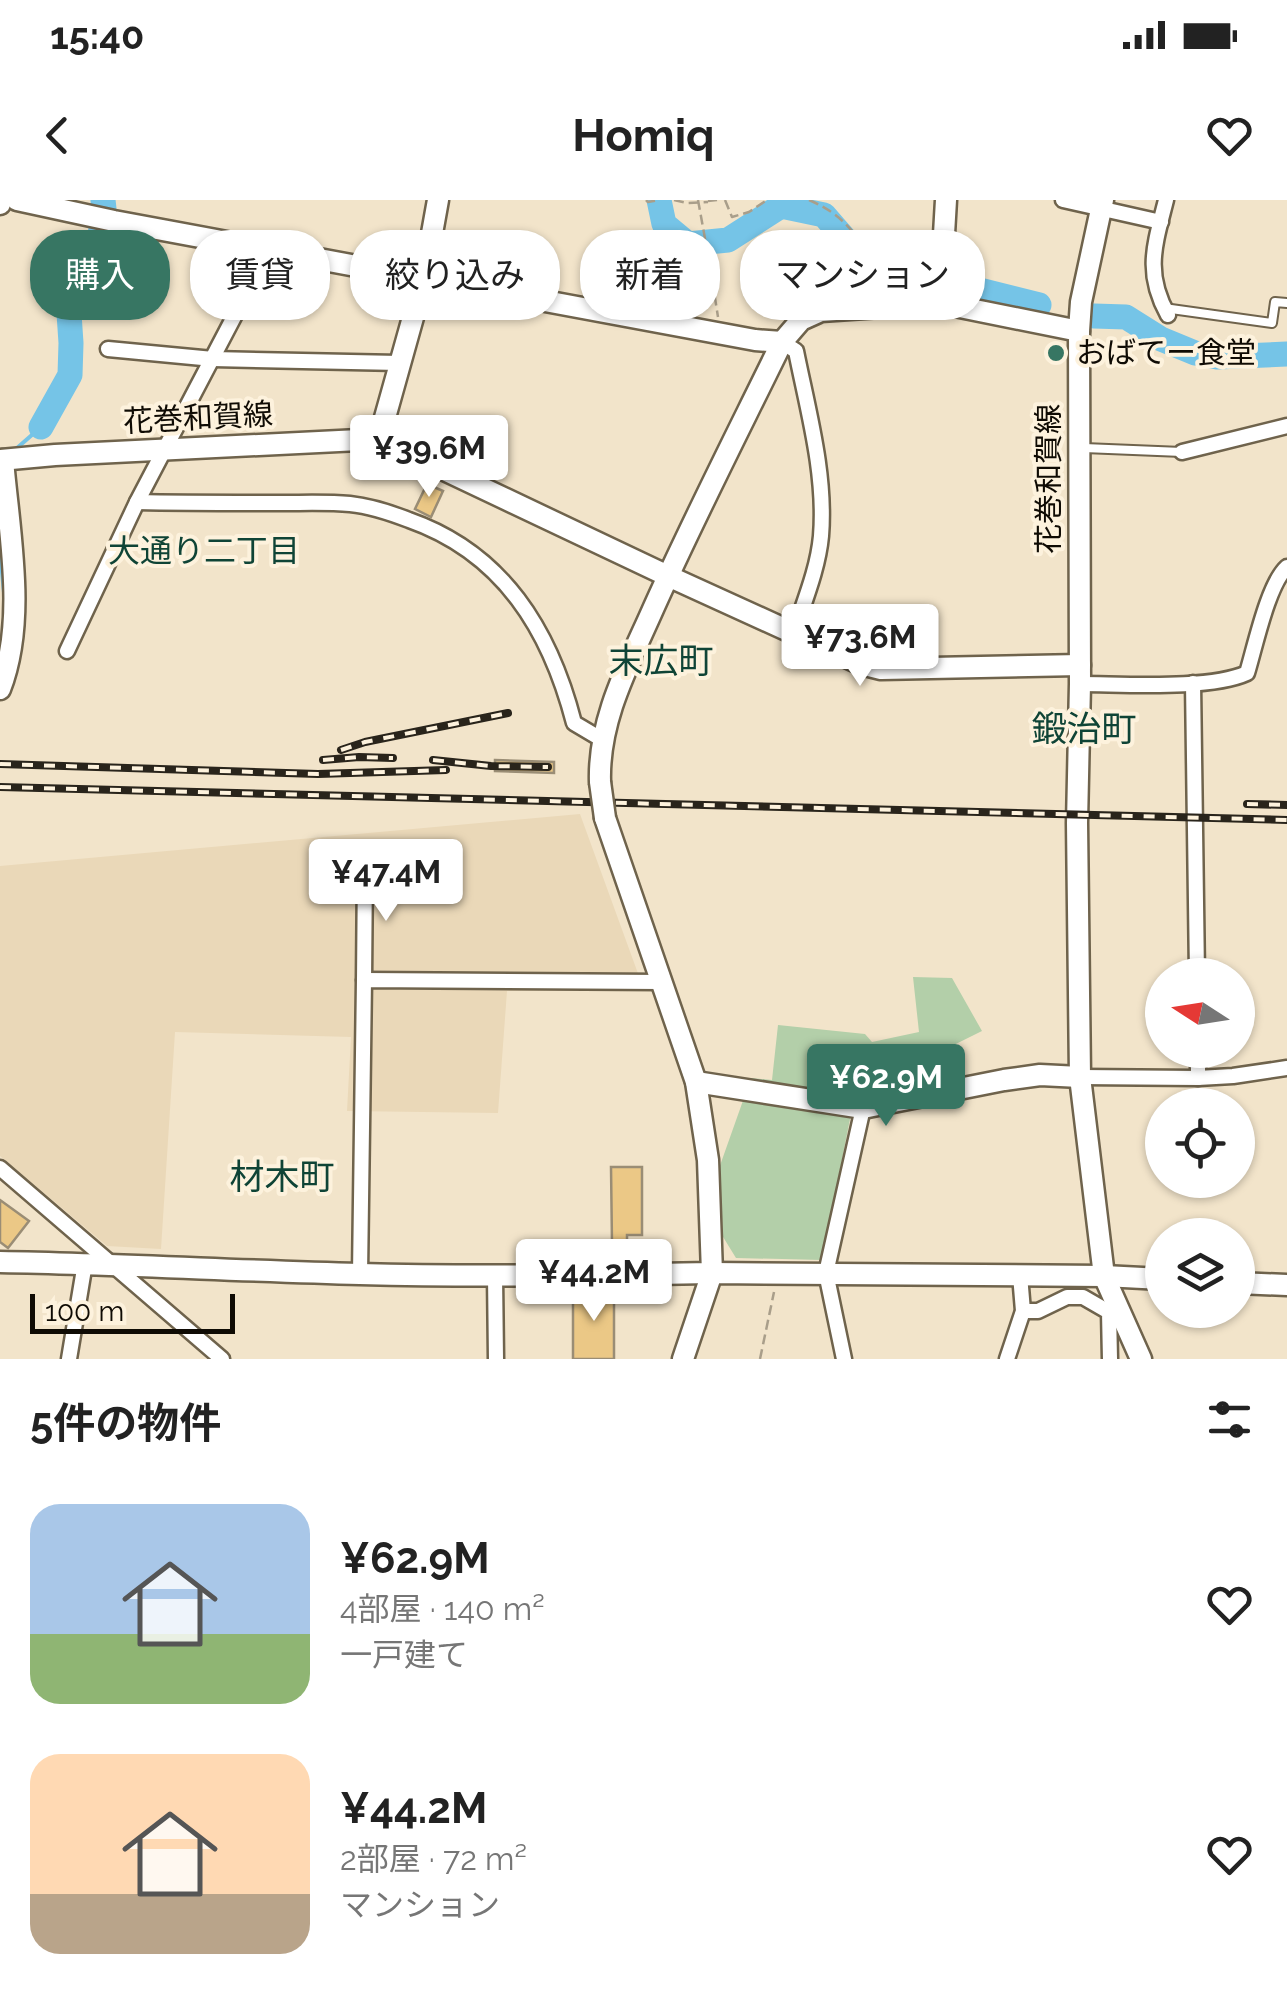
<!DOCTYPE html>
<html lang="ja">
<meta charset="utf-8">
<style>
body{margin:0;font-family:Raleway,"Noto Sans JP",sans-serif;background:#f6f6f6;color:#222;height:100vh;display:flex;flex-direction:column;font-size:38px;white-space:nowrap}
*{box-sizing:border-box;margin:0}
p{font-size:32px;color:#767676}
.icon{flex:none;width:55px;height:55px;fill:none;stroke:currentColor;stroke-width:2;stroke-linecap:round;stroke-linejoin:round}
.map{position:relative;height:1159px;overflow:hidden}
.sheet{display:flex;flex-direction:column;background:#fff;flex:1}
.sheet>*{flex:none}
.top-card{position:absolute;left:30px;top:30px;width:1228px;height:90px;display:flex;gap:20px}
.needle{width:65px;rotate:282deg}
.controls{position:absolute;left:1145px;top:758px;display:grid;gap:20px}
.controls a{display:grid;place-items:center;width:110px;height:110px;border-radius:50%;background:#fff;box-shadow:0 2px 8px #0004;font-size:50px}
.scale{position:absolute;left:30px;bottom:25px;width:205px;box-sizing:border-box;padding-left:10px;border:5px solid #0f0b04;border-top:0;font-size:28px;line-height:35px;white-space:nowrap;color:#0f0b04;-webkit-text-stroke:8px #fdf2dd;paint-order:stroke}
.price{position:absolute;translate:-50% -85px;padding:0 22px;border-radius:10px;background:#fff;color:#222;font-size:32px;line-height:65px;filter:drop-shadow(0 2px 5px #0008)}
.price::after{content:'';position:absolute;left:50%;top:60px;width:30px;height:22px;margin-left:-15px;background:inherit;clip-path:polygon(0 0,100% 0,50% 100%)}
.price.current{background:#377663;color:#fff}
ul{padding:0;list-style:none}
li{display:flex;align-items:center;gap:30px;height:250px;padding:0 30px}
li span{display:grid;place-items:center;flex:none;width:280px;height:200px;border-radius:30px;color:#555}
li>.icon{margin-inline-start:auto}
span .icon{width:120px;height:120px;fill:#fffc;stroke-width:1}
li b{font-size:42px}
h2{display:flex;justify-content:space-between;align-items:center;height:120px;padding:0 30px;font-size:42px}
.tag{padding:0 35px;border-radius:40px;background:#fff;box-shadow:0 2px 8px #0004;font-size:35px;line-height:90px}
.tag.current{background:#377663;color:#fff}
.status{display:flex;justify-content:space-between;align-items:center;height:70px;padding:0 50px;background:#fff;direction:ltr}
.status svg{height:28px;fill:currentColor}
header{display:flex;justify-content:space-between;align-items:center;height:130px;padding:0 30px;background:#fff;font-size:45px;font-weight:700}
.map>svg:first-child{display:block}
.built{fill:#ead8b8}
.green{fill:#b3cfa9}
.lines{fill:none;stroke-linecap:round;stroke-linejoin:round}
.stream{stroke:#75c4e7;stroke-width:4}
.river{stroke:#75c4e7;stroke-width:25}
.building{fill:#ebc886;stroke:#9a8d75;stroke-width:2.5}
.lane-casing{stroke:#6f634c;stroke-width:12}
.street-casing{stroke:#6f634c;stroke-width:19}
.secondary-casing{stroke:#6f634c;stroke-width:25}
.path{stroke:#a99e8a;stroke-width:2.5;stroke-dasharray:10 5;stroke-linecap:butt}
.lane{stroke:#fff;stroke-width:8}
.street{stroke:#fff;stroke-width:14}
.secondary{stroke:#fff;stroke-width:20}
.rail-casing{stroke:#29241b;stroke-width:8}
.rail{stroke:#fdf2dd;stroke-width:4;stroke-dasharray:11;stroke-linecap:butt}
.secondary-bridge-casing{stroke:#6f634c;stroke-width:25;stroke-linecap:butt}
.path-bridge{stroke:#a99e8a;stroke-width:2.5;stroke-dasharray:10 5;stroke-linecap:butt}
.secondary-bridge{stroke:#fff;stroke-width:20}
.poi-dot{fill:#377663;stroke:#fdf2dd;stroke-width:4}
.labels{text-anchor:middle;stroke-width:8;stroke-linejoin:round;paint-order:stroke}
.poi-label{font-size:30px;fill:#0f0b04;stroke:#fdf2dd;text-anchor:start}
.street-label{font-size:30px;fill:#0f0b04;stroke:#fdf2dd}
.neighbourhood-label{font-size:32px;fill:#0f4436;stroke:#fdf2dd}
.quarter-label{font-size:35px;fill:#0f4436;stroke:#fdf2dd}
</style>
<div class="status"><b>15:40</b><svg viewBox="0 0 49 12"><path d="M0 12V9h3v3zM5 12V6h3v6zM10 12V3h3v9zM15 12V0h3v12zM26 1h20v11H26zM47 4h2v5h-2z"/></svg></div>
<header><svg class="icon" aria-label="back" viewBox="0 0 24 24"><path d="M15 5l-7 7 7 7"/></svg>Homiq<svg class="icon" aria-label="heart" viewBox="0 0 24 24"><path d="M12 20l-8-8c-3-5 5-10 8-4 3-6 11-1 8 4z"/></svg></header>
<div class="map">
<svg width="1287" height="1159" viewBox="0 0 1287 1159">
<rect width="100%" height="100%" fill="#f2e4ca"/>
<polygon class="built" points="580,614 644,790 507,791 498,913 347,911 351,837 175,832 161,1049 107,1046 0,956 0,666"/>
<polygon class="green" points="913,777 952,778 982,831 855,894 822,1060 736,1058 720,1032 717,974 751,878 772,880 778,825 865,834 872,842 919,832"/>
<g class="lines">
<g class="stream">
<polyline points="17,248 41,227"/>
<polyline points="0,351 5,403"/>
</g>
<g class="river">
<polyline points="659,0 664,24 688,44 728,40 781,6 824,15 863,60 876,70 918,74"/>
<polyline points="975,89 1039,105"/>
<polyline points="1094,116 1126,117 1161,139 1195,153 1217,157 1287,154"/>
<polyline points="41,227 70,175 71,143 67,84 77,64 98,48 104,9 103,0"/>
</g>
</g>
<g class="building">
<polygon points="427,284 443,291 431,317 415,309"/>
<polygon points="495,560 554,562 554,573 495,571"/>
<polygon points="611,967 642,967 642,1035 627,1035 627,1044 612,1044"/>
<polygon points="0,1000 29,1021 8,1048 0,1042"/>
<rect x="573" y="1089" width="41" height="70"/>
</g>
<g class="lines">
<defs>
<g id="lane">
<polyline points="1164,108 1272,123 1275,102 1287,103"/>
<polyline points="1084,248 1182,252"/>
</g>
<g id="street">
<polyline points="1063,0 1161,22"/>
<path d="M1166,0C1155,44 1144,72 1168,115"/>
<path d="M782,142L796,151C808,211 826,274 821,336C818,369 804,402 794,433"/>
<polyline points="108,149 213,159 399,163"/>
<polyline points="1182,252 1287,226"/>
<path d="M137,302C185,303 234,303 282,303C304,303 328,302 350,304C370,306 391,313 409,320C503,353 550,430 574,523L601,539"/>
<polyline points="67,451 137,302 269,50"/>
<polyline points="1193,483 1197,775"/>
<path d="M1080,484C1124,484 1210,490 1247,473C1255,447 1268,384 1287,367"/>
<polyline points="364,780 365,667"/>
<polyline points="1198,850 1198,878"/>
<polyline points="1080,877 1198,878 1233,876 1287,868"/>
<polyline points="0,968 222,1159"/>
<polyline points="360,1074 364,780 661,782"/>
<polyline points="495,1076 496,1159"/>
<polyline points="1023,1111 1038,1111 1067,1097 1083,1097 1109,1112 1110,1159"/>
<polyline points="69,1159 85,1063"/>
<polyline points="844,1159 826,1073 863,908"/>
<polyline points="1007,1159 1023,1111 1020,1075"/>
</g>
<g id="secondary">
<polyline points="17,0 114,21 755,140 782,142"/>
<polyline points="0,4 1,0"/>
<polyline points="940,103 946,0"/>
<polyline points="1079,131 1081,102 1103,0"/>
<polyline points="379,239 668,376 861,464 881,469 1080,465"/>
<polyline points="0,260 55,255 379,239 424,78 438,0"/>
<path d="M0,489C27,420 9,332 3,260"/>
<path d="M600,582C598,519 629,464 654,407C694,318 739,230 782,142L801,120L821,111L940,103L1079,131L1080,484L1077,623L1080,877L1104,1076L1141,1159"/>
<polyline points="696,882 863,908 1004,880 1040,875 1080,877"/>
<path d="M0,1062C120,1064 240,1071 360,1074C477,1077 594,1075 712,1073L708,960L696,882L605,618"/>
<polyline points="1238,1083 1287,1085"/>
<polyline points="683,1159 712,1073 1104,1076 1162,1079"/>
</g>
</defs>
<use href="#lane" class="lane-casing"/>
<use href="#street" class="street-casing"/>
<use href="#secondary" class="secondary-casing"/>
<g class="path">
<polyline points="646,0 648,2 659,0"/>
<polyline points="674,0 687,3 708,2"/>
<polyline points="725,0 732,17 749,12 767,0"/>
<path d="M809,0C844,15 849,30 873,54H882C893,45 910,51 924,51"/>
<polyline points="708,1 717,0"/>
<polyline points="710,66 718,117"/>
<polyline points="760,1159 774,1092"/>
</g>
<use href="#lane" class="lane"/>
<use href="#street" class="street"/>
<use href="#secondary" class="secondary"/>
<defs>
<g id="rail">
<polyline points="341,550 365,542 508,513"/>
<polyline points="323,560 359,557 393,558"/>
<polyline points="433,560 491,566 548,567"/>
<polyline points="0,564 318,574 446,570"/>
<polyline points="0,587 1287,620"/>
<polyline points="1247,604 1287,605"/>
</g>
</defs>
<use href="#rail" class="rail-casing"/>
<use href="#rail" class="rail"/>
<defs>
<polyline id="secondary-bridge" points="600,582 605,618"/>
</defs>
<use href="#secondary-bridge" class="secondary-bridge-casing"/>
<polyline class="path-bridge" points="698,0 710,66"/>
<use href="#secondary-bridge" class="secondary-bridge"/>
</g>
<circle class="poi-dot" cx="1056" cy="153" r="10"/>
<g class="labels">
<g class="poi-label">
<text x="1076" y="163">おばてー食堂</text>
</g>
<g class="street-label">
<text transform="translate(198 218) rotate(-3)" y="10">花巻和賀線</text>
<text transform="translate(1049 279) rotate(-90)" y="10">花巻和賀線</text>
</g>
<g class="neighbourhood-label">
<text x="204" y="362">大通り二丁目</text>
</g>
<g class="quarter-label">
<text x="661" y="473">末広町</text>
<text x="1084" y="541">鍛治町</text>
<text x="282" y="989">材木町</text>
</g>
</g>
</svg>
<div class="controls">
<a><svg class="needle" viewBox="-14 -14 28 28"><path d="M0-13l5 13h-10z" fill="#e53935"/><path d="M0 13l5-13h-10z" fill="#767676"/></svg></a>
<a><svg class="icon" aria-label="locate" viewBox="0 0 24 24"><circle cx="12" cy="12" r="6"/><path d="M12 2v4M12 18v4M2 12h4M18 12h4"/></svg></a>
<a><svg class="icon" aria-label="layers" viewBox="0 0 24 24"><path d="M12 4l9 5-9 5-9-5zM3 14l9 5 9-5"/></svg></a>
</div>
<div class="scale">100 m</div>
<b class="price" style="left:429px;top:300px">¥39.6M</b>
<b class="price" style="left:860px;top:489px">¥73.6M</b>
<b class="price" style="left:386px;top:724px">¥47.4M</b>
<b class="price current" style="left:886px;top:929px">¥62.9M</b>
<b class="price" style="left:594px;top:1124px">¥44.2M</b>
<div class="top-card">
<a class="tag current">購入</a>
<a class="tag">賃貸</a>
<a class="tag">絞り込み</a>
<a class="tag">新着</a>
<a class="tag">マンション</a>
</div>
</div>
<section class="sheet">
<h2>5件の物件<svg class="icon" aria-label="filters" viewBox="0 0 24 24"><path d="M4 7h16M4 17h16"/><circle cx="9" cy="7" r="2"/><circle cx="15" cy="17" r="2"/></svg></h2>
<ul>
<li><span style="background:linear-gradient(#a9c7e8 65%,#8fb573 0)"><svg class="icon" aria-label="home" viewBox="0 0 24 24"><path d="M3 11l9-7 9 7M6 9v11h12V9"/></svg></span><div><b>¥62.9M</b><p>4部屋 · 140 m²</p><p>一戸建て</p></div><svg class="icon" aria-label="heart" viewBox="0 0 24 24"><path d="M12 20l-8-8c-3-5 5-10 8-4 3-6 11-1 8 4z"/></svg></li>
<li><span style="background:linear-gradient(#ffd9b3 70%,#b9a48a 0)"><svg class="icon" aria-label="home" viewBox="0 0 24 24"><path d="M3 11l9-7 9 7M6 9v11h12V9"/></svg></span><div><b>¥44.2M</b><p>2部屋 · 72 m²</p><p>マンション</p></div><svg class="icon" aria-label="heart" viewBox="0 0 24 24"><path d="M12 20l-8-8c-3-5 5-10 8-4 3-6 11-1 8 4z"/></svg></li>
</ul>
</section>
